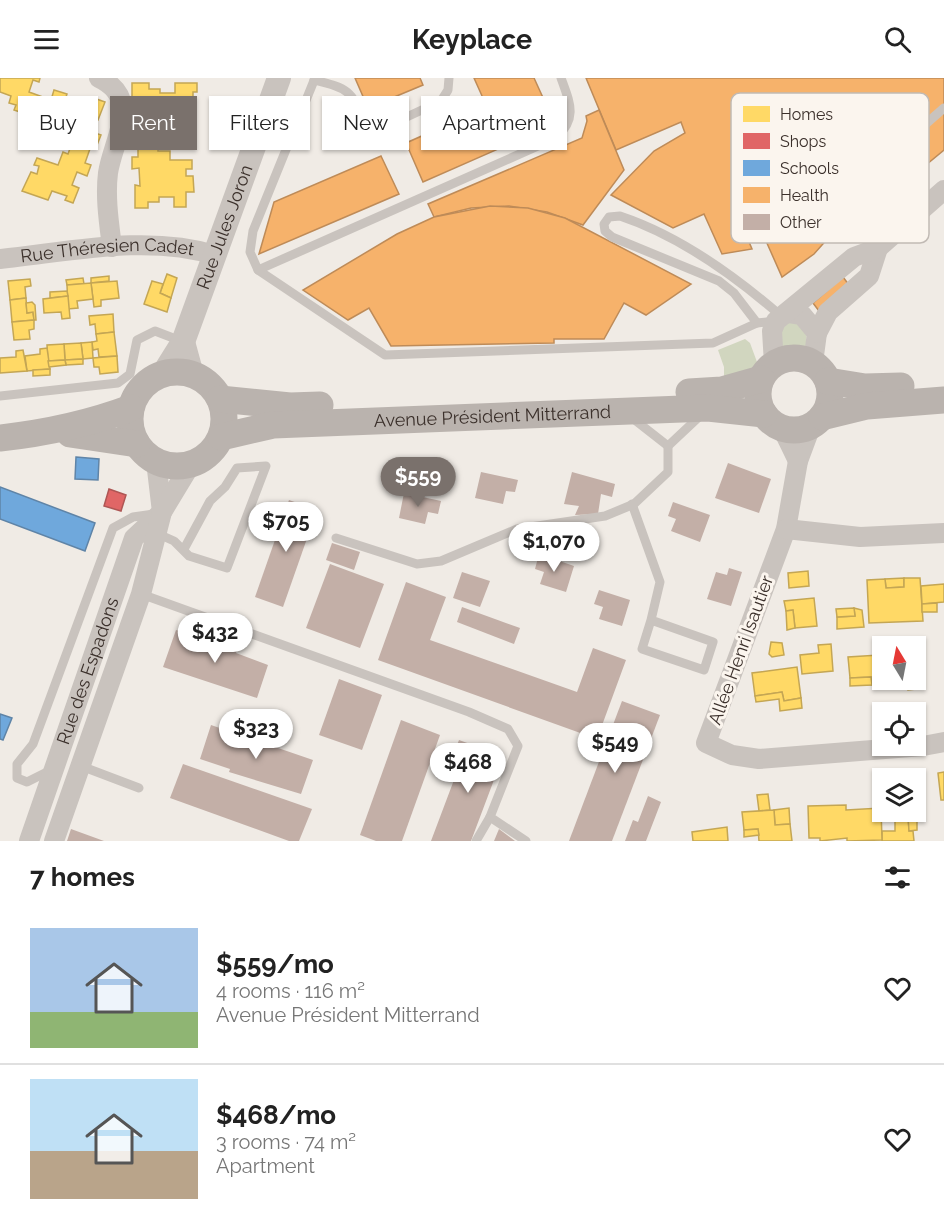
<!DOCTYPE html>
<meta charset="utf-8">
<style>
body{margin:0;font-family:Raleway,sans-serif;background:#f6f6f6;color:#222;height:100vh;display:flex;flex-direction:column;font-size:22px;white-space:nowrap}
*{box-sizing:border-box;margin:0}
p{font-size:20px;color:#767676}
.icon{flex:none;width:33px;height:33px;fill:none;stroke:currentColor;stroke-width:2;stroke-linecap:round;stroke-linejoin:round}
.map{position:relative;height:763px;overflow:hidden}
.panel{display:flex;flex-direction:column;background:#fff;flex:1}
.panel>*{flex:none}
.guide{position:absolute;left:18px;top:18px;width:600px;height:54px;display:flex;gap:12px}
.needle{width:39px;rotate:350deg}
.fabs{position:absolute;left:872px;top:558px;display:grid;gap:12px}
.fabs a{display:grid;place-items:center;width:54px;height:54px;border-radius:0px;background:#fff;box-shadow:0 2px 4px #0004;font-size:30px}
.price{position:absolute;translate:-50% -51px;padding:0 14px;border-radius:21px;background:#fff;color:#222;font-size:20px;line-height:39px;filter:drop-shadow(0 2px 3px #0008)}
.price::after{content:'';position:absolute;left:50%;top:36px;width:18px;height:14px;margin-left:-9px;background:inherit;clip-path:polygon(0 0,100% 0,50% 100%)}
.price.active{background:#7a716c;color:#fff}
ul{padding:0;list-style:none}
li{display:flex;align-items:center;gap:18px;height:150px;padding:0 30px}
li+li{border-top:2px solid #e0e0e0}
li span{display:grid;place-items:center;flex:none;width:168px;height:120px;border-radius:0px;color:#555}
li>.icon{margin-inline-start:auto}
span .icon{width:72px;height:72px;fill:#fffc;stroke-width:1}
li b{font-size:26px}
h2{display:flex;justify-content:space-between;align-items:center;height:72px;padding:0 30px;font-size:26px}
.chip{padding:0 21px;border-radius:0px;background:#fff;box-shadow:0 2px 4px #0004;font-size:21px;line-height:54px}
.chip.active{background:#7a716c;color:#fff}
header{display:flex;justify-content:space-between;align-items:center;height:78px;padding:0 30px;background:#fff;font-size:27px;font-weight:700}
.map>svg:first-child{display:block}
.green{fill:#d1d6bf}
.homes{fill:#ffd966;stroke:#c4a654;stroke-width:1.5}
.shops{fill:#e06666;stroke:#ae5654;stroke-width:1.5}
.schools{fill:#6fa8dc;stroke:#5f84a7;stroke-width:1.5}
.health{fill:#f6b26b;stroke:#be8b58;stroke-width:1.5}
.building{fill:#c3afa7}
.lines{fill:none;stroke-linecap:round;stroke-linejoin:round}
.service{stroke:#c9c3be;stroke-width:9}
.minor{stroke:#c9c3be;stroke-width:20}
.tertiary{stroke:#c9c3be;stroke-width:24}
.secondary{stroke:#bab3ae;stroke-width:27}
.labels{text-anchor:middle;stroke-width:6;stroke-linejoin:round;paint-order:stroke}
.street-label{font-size:18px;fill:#3b302b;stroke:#fbf5ee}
.key{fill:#fbf5ee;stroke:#c1bab4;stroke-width:1.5}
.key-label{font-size:16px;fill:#3b302b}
</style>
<header><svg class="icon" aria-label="menu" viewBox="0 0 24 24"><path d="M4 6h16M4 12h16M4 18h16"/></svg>Keyplace<svg class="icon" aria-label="search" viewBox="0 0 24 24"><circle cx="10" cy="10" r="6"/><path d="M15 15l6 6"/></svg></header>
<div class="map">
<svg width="944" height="763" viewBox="0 0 944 763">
<rect width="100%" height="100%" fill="#f0ebe5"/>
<g class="green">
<polygon points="794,242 807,252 806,269 780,270 782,248"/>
<polygon points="745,261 750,265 757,284 748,297 724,300 724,289 718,272"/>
</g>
<g class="homes">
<polygon points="0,0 40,0 39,4 33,2 29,14 51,22 54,12 67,16 65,22 78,27 80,21 90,24 91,19 105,24 98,42 94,40 89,53 101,57 97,67 92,65 85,85 91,87 87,98 77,94 72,107 79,110 73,125 65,122 67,118 52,113 48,122 22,113 31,94 37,96 39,88 34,87 37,80 58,87 63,74 68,76 72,65 66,63 70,52 47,44 53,34 29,26 26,36 14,32 16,27 9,25 11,18 0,14"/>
<polygon points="132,5 149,5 149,11 160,11 160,15 175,15 175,5 197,5 197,14 193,14 193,25 188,25 188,34 194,34 194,43 170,43 170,61 158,61 158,73 170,73 170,82 192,82 192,91 186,91 186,98 193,98 194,114 186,114 186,129 174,129 174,119 159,119 159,124 148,124 148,130 135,130 135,107 140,108 139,90 132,91 132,79 138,79 138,58 132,58 131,46 139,46 139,26 132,26"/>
<polygon points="167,196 177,200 171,220 160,215"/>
<polygon points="109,198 109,203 91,205 91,200"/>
<polygon points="83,200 84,206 67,207 66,202"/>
<polygon points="30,201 31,208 25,209 26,220 10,222 8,203"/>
<polygon points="117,203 119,220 101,222 101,228 94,229 91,205"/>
<polygon points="152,203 163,206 160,215 171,220 167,234 144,226"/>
<polygon points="91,205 93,221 77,223 78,230 68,231 67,207"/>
<polygon points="67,213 68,218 50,220 50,214"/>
<polygon points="68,218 70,240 62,241 61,234 44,235 43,221"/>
<polygon points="26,220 27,235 33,234 34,242 12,244 10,222"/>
<polygon points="32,224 35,227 36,242 34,242 33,234 27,235 26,225"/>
<polygon points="113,236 114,254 96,256 95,246 90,247 89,238"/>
<polygon points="34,242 34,251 29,252 30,261 14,262 12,244"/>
<polygon points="114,254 117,278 99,279 98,271 93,272 92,264 97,263 96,256"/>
<polygon points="92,264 93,280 83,281 81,265"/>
<polygon points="81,265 83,281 65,282 64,266"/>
<polygon points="64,266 65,282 48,283 47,267"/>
<polygon points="47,270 50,291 27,293 25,278 40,276 40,271"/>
<polygon points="23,272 27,293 0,295 0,280 16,279 16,273"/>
<polygon points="117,278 118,294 100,296 99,289 94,289 93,280"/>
<polygon points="83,281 83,286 66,287 65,282"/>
<polygon points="65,282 66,287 49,289 48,283"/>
<polygon points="50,291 50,297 33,298 33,292"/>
<polygon points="808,493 809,508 789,510 788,495"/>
<polygon points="904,500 904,509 886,510 885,501"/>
<polygon points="904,500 920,500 923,543 869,545 867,502 885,501 886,510 904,509"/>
<polygon points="944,506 944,524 922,526 921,508"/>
<polygon points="814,520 817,548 795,550 793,532 786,533 784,523"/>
<polygon points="937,525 937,534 922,534 922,526"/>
<polygon points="854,530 862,532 864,549 837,551 837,539 855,538"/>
<polygon points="854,530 855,538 837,539 836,531"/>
<polygon points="793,532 795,550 787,552 786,533"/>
<polygon points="771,564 782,565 784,577 772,579 769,576"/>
<polygon points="831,566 833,593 802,596 800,577 819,575 818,567"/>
<polygon points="879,577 882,606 872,607 871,599 850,600 848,579"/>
<polygon points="915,577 922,577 925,604 908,606 907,602 915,602"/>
<polygon points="797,589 801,620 784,623 782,614 755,618 752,595"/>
<polygon points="871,599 872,607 850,608 850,600"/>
<polygon points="925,604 925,610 908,612 908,606"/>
<polygon points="782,614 784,623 801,620 802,630 780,633 779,621 756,624 755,618"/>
<polygon points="944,694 944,722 941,722 938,695"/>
<polygon points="768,716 770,732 759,733 757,717"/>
<polygon points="881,720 882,734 908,734 909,753 913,753 914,763 882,763 882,753 895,753 895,739 881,740"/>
<polygon points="846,727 846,732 881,730 882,762 847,763 847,760 820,763 820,760 809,760 808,728"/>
<polygon points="789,730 790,746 775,747 774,732"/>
<polygon points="774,732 775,747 790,746 792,763 759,763 758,751 744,752 742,734"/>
<polygon points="917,738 917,752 909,753 908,739"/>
<polygon points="727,749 728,763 693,763 692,754"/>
<polygon points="758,751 759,757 744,759 744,752"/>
</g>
<polygon class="shops" points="109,411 126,417 121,433 104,428"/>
<g class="schools">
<polygon points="76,379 99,381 98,402 75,401"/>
<polygon points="0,409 95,445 85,473 0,441"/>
<polygon points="0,636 12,640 3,662 0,661"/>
</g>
<g class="health">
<polygon points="355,0 420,0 423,7 368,30"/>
<polygon points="474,0 534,0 555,46 423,104 406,65 487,29"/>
<polygon points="586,0 944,0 944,72 880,125 867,142 860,127 847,136 851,147 848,153 839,156 832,152 828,156 830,158 814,176 782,199 746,118 732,124 752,171 722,176 704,136 673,150 611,117 654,73 685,55 681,44 616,72"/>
<polygon points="599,32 624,92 583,147 547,134 509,128 471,130 434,139 428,126 582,60 587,43 586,38"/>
<polygon points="381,78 399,116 259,176 274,124"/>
<polygon points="490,128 528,130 565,140 691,206 646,237 624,225 604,261 554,261 554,265 391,268 369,230 348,242 303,212 397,156 434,139"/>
<polygon points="843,199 852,211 822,237 813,225"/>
</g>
<g class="building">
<polygon points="728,385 771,401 759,435 715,420"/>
<polygon points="481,394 518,402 515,414 506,413 503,426 475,420"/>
<polygon points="572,394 615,406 612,419 601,416 598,436 575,437 579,428 564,426"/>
<polygon points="404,415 441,423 438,436 428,434 425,446 399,440"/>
<polygon points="289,422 317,432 283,529 255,519"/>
<polygon points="673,424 710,437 700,464 671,453 676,441 668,438"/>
<polygon points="332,465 360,474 354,492 326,482"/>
<polygon points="539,476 574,488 566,514 540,506 544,494 535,491"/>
<polygon points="330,486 384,506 360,570 306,550"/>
<polygon points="729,490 742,494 731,528 707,521 716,494 727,497"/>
<polygon points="462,494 490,503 480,529 453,520"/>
<polygon points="406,504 446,519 430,562 577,614 593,570 626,582 597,661 378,582"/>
<polygon points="599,512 630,522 622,548 599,541 603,529 594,526"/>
<polygon points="462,529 520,550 514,566 457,544"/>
<polygon points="176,552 237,572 236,575 268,587 257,620 163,589"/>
<polygon points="339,601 382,617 362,672 319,657"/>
<polygon points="622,623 660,637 612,763 569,763"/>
<polygon points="401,642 440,657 402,763 376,763 360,757"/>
<polygon points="211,647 313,682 301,716 229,694 230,691 200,681"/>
<polygon points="459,662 503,678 471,763 431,763 463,678 454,675"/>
<polygon points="183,686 312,731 299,763 289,763 170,720"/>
<polygon points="648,718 661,724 646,763 625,763 633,742 638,744"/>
<polygon points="71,751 104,763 67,763"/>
<polygon points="499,751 515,763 494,763"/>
</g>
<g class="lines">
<g class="service">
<polyline points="315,0 253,153 250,174 258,192 385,277 713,265 757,245 776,243"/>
<path d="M314,2C350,11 350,12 366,45L381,51L441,23L448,12L449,0"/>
<polyline points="216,55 254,70"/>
<polyline points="912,58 944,30"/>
<path d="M258,192L556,60C578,40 570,25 561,0"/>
<path d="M757,245L734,215L719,203L612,159L605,153L604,146L609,139L620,138C680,158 734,197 781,238"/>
<polyline points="0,318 118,305 130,296 137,262 155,253 181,263"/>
<polyline points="631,339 668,368 701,337"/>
<polyline points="632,426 660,504 651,542 713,564 704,592 642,571 651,542"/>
<polyline points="156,455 174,463 189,478 227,490 266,388 237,390 225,409 210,423 184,471"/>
<polyline points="336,460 417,486 441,483 517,451 605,438 634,426 668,394 668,368"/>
<polyline points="141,516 469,634 508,651 518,668 490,739 526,763"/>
<polyline points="81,688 139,710"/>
<polyline points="51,692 27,704 17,700 17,686 33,666 113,450 133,439 154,436"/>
<polyline points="476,763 490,739"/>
</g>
<g class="minor">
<path d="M99,0C143,21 113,61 108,95C105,119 109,145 112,169"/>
<path id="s1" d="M0,181C69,174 147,156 215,177"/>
<polyline points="789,235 802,237 817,255 813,285"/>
<polyline points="817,255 828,234 869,198 878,170"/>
<polyline points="774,286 772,253 776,243 854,179 878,170 944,112"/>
<polyline points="811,348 798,383 786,451 706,665 732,677 759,681 923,668 944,664"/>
<polyline points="782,350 798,383"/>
<polyline points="156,383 162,434"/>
<polyline points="786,451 860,459 944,455"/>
<path id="s2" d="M29,763L134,460L162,434"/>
<polyline points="54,763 141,516 162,434 191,386"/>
</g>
<g class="tertiary">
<polyline points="183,264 192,297"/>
<path id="s3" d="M163,296L183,264L279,0"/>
</g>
<g class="secondary">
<circle cx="794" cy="316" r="36"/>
<circle cx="177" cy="341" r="47"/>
<polyline points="828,303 865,309 901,308"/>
<polyline points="689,314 722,312 761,301"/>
<polyline points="220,321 290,328 320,327"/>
<polyline points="822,339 867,328 944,322"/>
<polyline points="70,356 137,366"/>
<path id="s4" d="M221,359L273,347L708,330L764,336"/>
<path d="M0,360C46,355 88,346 131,330"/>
</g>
</g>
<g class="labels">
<g class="street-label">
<text dy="6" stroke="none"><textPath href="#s3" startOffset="160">Rue Jules Joron</textPath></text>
<text dy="6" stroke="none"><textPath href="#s1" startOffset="108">Rue Théresien Cadet</textPath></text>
<text dy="6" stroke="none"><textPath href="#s4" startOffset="273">Avenue Président Mitterrand</textPath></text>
<text transform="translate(741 572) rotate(-70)" y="6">Allée Henri Isautier</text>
<text dy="6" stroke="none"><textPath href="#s2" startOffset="180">Rue des Espadons</textPath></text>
</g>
</g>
<rect x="731" y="15" width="198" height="150" rx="9" class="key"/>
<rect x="743" y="28" width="27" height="16" fill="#ffd966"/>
<rect x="743" y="55" width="27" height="16" fill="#e06666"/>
<rect x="743" y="82" width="27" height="16" fill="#6fa8dc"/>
<rect x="743" y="109" width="27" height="16" fill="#f6b26b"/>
<rect x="743" y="136" width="27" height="16" fill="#c3afa7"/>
<g class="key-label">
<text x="780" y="42">Homes</text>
<text x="780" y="69">Shops</text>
<text x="780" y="96">Schools</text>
<text x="780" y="123">Health</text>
<text x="780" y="150">Other</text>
</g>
</svg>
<div class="fabs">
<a><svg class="needle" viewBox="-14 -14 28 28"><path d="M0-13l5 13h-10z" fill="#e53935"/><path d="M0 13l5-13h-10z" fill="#767676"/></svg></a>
<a><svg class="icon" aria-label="locate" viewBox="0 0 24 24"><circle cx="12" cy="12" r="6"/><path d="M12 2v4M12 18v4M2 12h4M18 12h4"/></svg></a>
<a><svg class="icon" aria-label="layers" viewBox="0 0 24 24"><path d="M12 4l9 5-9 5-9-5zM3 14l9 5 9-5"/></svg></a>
</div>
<b class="price active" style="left:418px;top:430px">$559</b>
<b class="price" style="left:286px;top:475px">$705</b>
<b class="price" style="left:554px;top:495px">$1,070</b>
<b class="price" style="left:215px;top:586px">$432</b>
<b class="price" style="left:256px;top:682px">$323</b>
<b class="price" style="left:615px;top:696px">$549</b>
<b class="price" style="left:468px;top:716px">$468</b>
<div class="guide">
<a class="chip">Buy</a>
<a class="chip active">Rent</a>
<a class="chip">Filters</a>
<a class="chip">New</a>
<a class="chip">Apartment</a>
</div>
</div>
<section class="panel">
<h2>7 homes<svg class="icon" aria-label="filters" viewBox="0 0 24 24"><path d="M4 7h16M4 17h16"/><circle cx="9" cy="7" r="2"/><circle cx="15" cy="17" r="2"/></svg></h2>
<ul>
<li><span style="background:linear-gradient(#a9c7e8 70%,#8fb573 0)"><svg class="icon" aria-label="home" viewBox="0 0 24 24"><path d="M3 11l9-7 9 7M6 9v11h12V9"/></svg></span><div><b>$559/mo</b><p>4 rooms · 116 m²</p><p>Avenue Président Mitterrand</p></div><svg class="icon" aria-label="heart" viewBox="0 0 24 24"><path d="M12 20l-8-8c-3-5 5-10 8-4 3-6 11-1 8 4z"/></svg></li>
<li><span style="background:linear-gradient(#bfe0f5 60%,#b9a48a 0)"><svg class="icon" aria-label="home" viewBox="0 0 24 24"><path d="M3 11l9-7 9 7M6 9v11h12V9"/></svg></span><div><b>$468/mo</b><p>3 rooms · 74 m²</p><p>Apartment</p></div><svg class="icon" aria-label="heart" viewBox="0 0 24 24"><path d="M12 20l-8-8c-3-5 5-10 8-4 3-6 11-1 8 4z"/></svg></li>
</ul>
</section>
